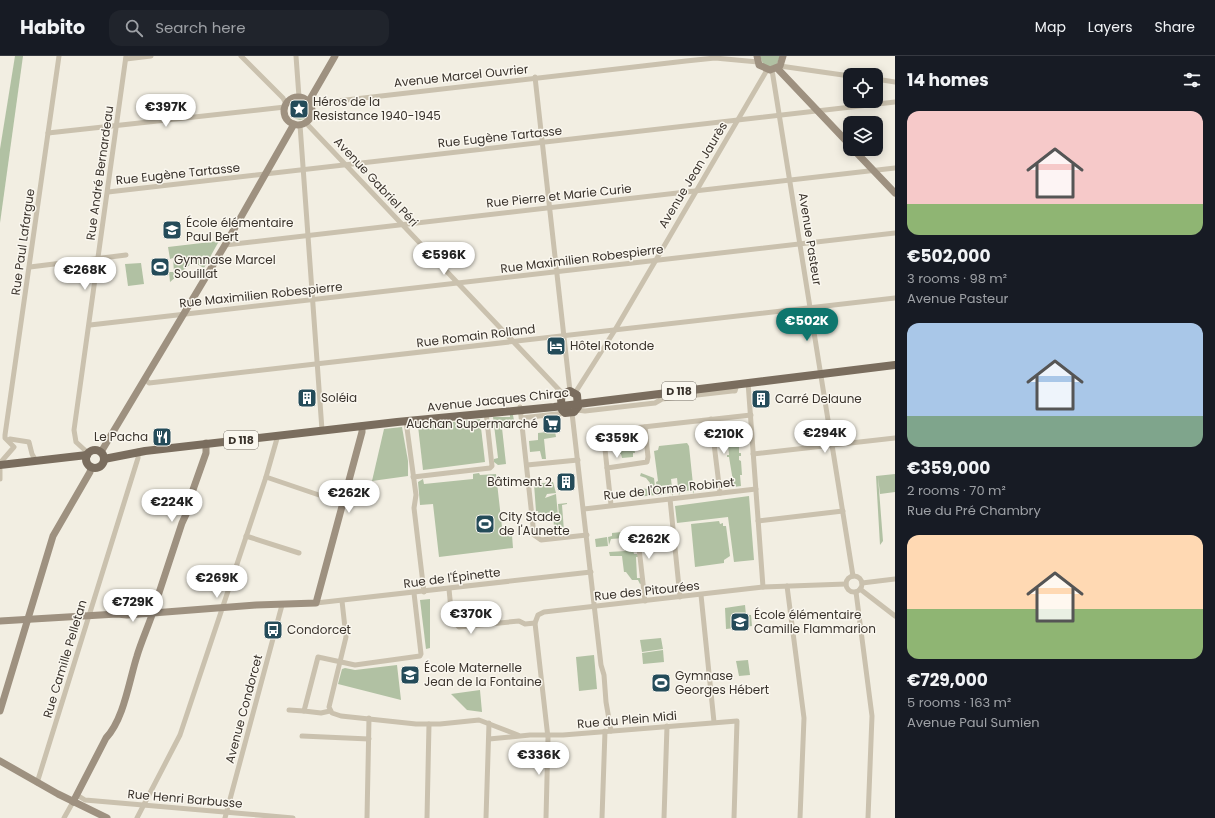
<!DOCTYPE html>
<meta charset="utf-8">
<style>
body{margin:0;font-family:Poppins,sans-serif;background:#20242c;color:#f1f3f6;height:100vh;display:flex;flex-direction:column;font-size:15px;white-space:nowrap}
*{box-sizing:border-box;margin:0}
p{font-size:13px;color:#9ea1a6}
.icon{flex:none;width:22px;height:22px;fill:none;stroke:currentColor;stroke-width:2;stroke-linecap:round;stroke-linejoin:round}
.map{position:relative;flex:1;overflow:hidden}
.details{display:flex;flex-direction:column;background:#171b24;width:320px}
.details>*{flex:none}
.buttons{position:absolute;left:843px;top:12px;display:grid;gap:8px}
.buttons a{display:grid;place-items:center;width:40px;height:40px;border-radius:8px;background:#171b24;box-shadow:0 2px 10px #0003;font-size:20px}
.price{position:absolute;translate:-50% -34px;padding:0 9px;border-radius:14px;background:#fff;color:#222;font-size:13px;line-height:26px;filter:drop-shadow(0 1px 2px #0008)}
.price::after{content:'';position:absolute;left:50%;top:24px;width:12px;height:9px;margin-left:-6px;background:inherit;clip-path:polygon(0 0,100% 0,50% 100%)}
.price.on{background:#0f766e;color:#fff}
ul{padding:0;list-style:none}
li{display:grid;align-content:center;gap:8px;height:212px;padding:0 12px}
li span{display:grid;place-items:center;height:124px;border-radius:12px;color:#555}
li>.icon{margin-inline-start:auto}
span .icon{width:72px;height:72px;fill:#fffc;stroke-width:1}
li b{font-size:17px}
h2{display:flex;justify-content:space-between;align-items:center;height:48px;padding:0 12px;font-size:17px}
header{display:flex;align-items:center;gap:24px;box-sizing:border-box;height:56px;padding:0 20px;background:#171b24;border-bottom:1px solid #363941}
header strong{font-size:19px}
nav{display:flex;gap:22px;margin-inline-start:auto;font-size:14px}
.search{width:280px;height:36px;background:#20242c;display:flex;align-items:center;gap:10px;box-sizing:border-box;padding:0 14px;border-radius:12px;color:#9ea1a6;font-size:15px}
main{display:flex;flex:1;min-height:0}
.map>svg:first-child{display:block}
.green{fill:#b1c1a3}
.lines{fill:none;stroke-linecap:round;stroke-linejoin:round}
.street{stroke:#cac1ae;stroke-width:5}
.secondary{stroke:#9e9180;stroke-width:7}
.primary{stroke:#7a6d5e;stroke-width:8}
.labels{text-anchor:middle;stroke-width:3;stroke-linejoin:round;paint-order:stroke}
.shield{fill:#faf7ef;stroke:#746e66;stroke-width:1}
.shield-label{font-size:11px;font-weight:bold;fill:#3a332c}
.street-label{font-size:12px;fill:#3a332c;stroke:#faf7ef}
.poi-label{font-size:12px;fill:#3a332c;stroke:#faf7ef;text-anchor:start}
</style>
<header>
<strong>Habito</strong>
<div class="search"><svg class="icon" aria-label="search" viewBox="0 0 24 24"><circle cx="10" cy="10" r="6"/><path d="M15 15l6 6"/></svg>Search here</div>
<nav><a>Map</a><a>Layers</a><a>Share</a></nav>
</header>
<main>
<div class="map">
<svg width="895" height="762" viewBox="0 0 895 762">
<rect width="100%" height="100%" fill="#f2eee2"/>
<g class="green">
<polygon points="15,0 23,0 0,167 0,93"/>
<polygon points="760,0 780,0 777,8 770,11 763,8"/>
<circle cx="300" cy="54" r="10"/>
<polygon points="219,185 204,212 193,206 170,226 169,216 174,216 173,202 170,203 168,191"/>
<polygon points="141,207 144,228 128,230 125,208"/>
<polygon points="510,359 513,359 515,370 502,372 506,408 498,409 494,406 494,403 498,402 493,361 510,361"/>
<polygon points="480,363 485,406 423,414 418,370"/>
<polygon points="402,371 408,405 408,420 372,425 384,373"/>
<polygon points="747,373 747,378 739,379 739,397 741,397 741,400 739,400 739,404 741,405 742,419 740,419 741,430 734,431 729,401 727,401 727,399 729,399 727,380 718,381 718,376"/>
<polygon points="555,375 556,381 544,383 546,403 542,403 540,395 530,396 529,385 538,384 538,377"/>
<polygon points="630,378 630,383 633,383 635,397 633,397 633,401 622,402 621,398 619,398 618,385 621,384 620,379"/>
<polygon points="687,387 689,390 694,438 692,434 680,436 679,440 677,422 671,423 673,440 671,437 660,439 658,440 656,426 658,425 654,395 658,394 659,390"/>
<polygon points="479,417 480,419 496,418 503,480 512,479 513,492 439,501 433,448 420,449 418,426 423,423 424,428 473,423 473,418"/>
<polygon points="641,417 654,422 656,439 636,441 638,432 648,433 650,427 646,422 640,420"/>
<polygon points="895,418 895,436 880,438 878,421 883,485 880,489 876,420"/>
<polygon points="553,426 556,437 547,438 545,442 556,438 558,460 561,460 559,459 558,448 567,447 567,448 562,449 564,475 558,476 557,471 554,471 553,459 539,460 538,455 536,455 534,428"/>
<polygon points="749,440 754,504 734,506 728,461 677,467 675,450"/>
<polygon points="719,465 720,468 723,467 723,470 726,470 730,500 724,504 724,507 695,511 691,468"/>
<polygon points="631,475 631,479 628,482 629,494 633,494 634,498 637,498 639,501 636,501 637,522 641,522 642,527 640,528 638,524 632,524 626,516 624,516 622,500 610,500 609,496 625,495 624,482 611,483 609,489 608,481 612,480 612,477"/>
<polygon points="607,481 608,490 596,491 595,483"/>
<polygon points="430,543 430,592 426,593 420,544"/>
<polygon points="745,549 746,559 751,559 752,570 726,573 725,552"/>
<polygon points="661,582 663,593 642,596 640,584"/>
<polygon points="663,594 664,606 643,608 642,597"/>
<polygon points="594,599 597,633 579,635 576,601"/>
<polygon points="748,604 750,619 739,620 736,605"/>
<polygon points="397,609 401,644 338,628 342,613 345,612 355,614"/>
<polygon points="480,634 482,656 467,654 451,638"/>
</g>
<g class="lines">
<g class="street">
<polyline points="241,0 283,42 286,48"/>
<polyline points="296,0 299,41"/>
<polyline points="126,3 151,0"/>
<polyline points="780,10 850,20"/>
<polyline points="772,14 853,520"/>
<polyline points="535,21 570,335"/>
<polyline points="876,23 895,26"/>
<polyline points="311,48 686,5 715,2 758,6"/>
<polyline points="306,67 563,338"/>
<polyline points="300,69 322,374"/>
<polyline points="48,77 285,51"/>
<polyline points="108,136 895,46"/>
<polyline points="225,189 895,112"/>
<polyline points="30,211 126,199"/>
<polyline points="90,269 895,177"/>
<polyline points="145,323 149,327 895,242"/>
<polyline points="748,326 763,531"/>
<polyline points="575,337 615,274 767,14"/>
<polyline points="520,351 534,479 541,484 587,479"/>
<polyline points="577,354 585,355 655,347 662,343 732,335 735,335 737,328"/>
<polyline points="572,357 601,609 604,619 606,646 611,675"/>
<polyline points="522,362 565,357"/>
<polyline points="711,363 720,437"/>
<polyline points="406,365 416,439 414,452 424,536"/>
<polyline points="10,383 29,386 32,398 36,405"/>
<polyline points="88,397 76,386 74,374 126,0"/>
<polyline points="753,398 895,382"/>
<polyline points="0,407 14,391 5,382 5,379 59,0"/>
<polyline points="527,409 578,404"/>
<polyline points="607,412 647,406 648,401 645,371"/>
<polyline points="0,414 0,423"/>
<polyline points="266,421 319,439"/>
<polyline points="413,421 490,412 492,410 486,356"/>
<polyline points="670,443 680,541"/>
<polyline points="611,449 604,384 606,377 616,374 751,359"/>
<polyline points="584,453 756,433"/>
<polyline points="758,465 843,455"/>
<polyline points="246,480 299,497"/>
<circle cx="854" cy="528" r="8"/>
<polyline points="862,527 895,523"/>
<polyline points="787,530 804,662 800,762"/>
<polyline points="449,533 452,564 459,571 519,565 525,568 535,567"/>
<polyline points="860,533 895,560"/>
<polyline points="856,536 872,660 868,762"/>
<polyline points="701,539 714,666"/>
<polyline points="342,545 346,581 329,651 332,657 341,660 416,668 440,668 479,664 518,679"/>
<polyline points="645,545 638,483 673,478"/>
<polyline points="316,547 591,516"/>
<polyline points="289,654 304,655"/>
<polyline points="330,655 321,657 304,655 318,601 355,609 420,600 421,598 414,537"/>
<polyline points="302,680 369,683"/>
<polyline points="489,683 530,679 563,679 737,665 734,762"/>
<polyline points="37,727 138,402 138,395"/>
<polyline points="77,739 85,744 293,762"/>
<polyline points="64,762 73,746"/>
<polyline points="137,762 180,679 266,421 278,379"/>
<polyline points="225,762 282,549"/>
<polyline points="367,762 369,662"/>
<polyline points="427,762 429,668"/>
<polyline points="486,762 489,667"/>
<polyline points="546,762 548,682 535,567 538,559 544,556 763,531 846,528"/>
<polyline points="602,762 605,675"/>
<polyline points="664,762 667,670"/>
</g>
<g class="secondary">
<polyline points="757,0 759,9 770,14 780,10 783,0"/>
<polyline points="777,12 850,89"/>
<circle cx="298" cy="55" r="14"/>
<polyline points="309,45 335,0"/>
<polyline points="853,93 895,137"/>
<polyline points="101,396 225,189 294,68"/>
<polyline points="155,549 182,467 189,452 189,445 206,397 206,387"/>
<polyline points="0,565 117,558 127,559 256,549 316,547 362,376 362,370"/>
<polyline points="0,655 53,480 90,416 91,411"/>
<polyline points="0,705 58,738 107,762"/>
<path d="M73,746L106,682C124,663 129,625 137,600C141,586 148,571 153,556"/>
</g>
<g class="primary">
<polygon points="570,335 577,339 578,351 574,356 565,357 562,354 561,343 563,338"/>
<circle cx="95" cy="403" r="9"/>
<polyline points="104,403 145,395 397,366 554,351 895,309"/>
<polyline points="0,409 87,399"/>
</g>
</g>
<defs>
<symbol id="sight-square" viewBox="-11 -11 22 22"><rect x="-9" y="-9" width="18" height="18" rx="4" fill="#244b59" stroke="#faf7ef"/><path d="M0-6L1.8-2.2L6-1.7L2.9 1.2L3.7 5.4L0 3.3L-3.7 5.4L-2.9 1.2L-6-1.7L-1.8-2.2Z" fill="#fff"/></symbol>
<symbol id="school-square" viewBox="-11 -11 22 22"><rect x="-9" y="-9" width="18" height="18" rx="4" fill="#244b59" stroke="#faf7ef"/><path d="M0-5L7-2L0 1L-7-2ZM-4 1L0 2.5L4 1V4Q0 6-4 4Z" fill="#fff"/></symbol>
<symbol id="stadium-square" viewBox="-11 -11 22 22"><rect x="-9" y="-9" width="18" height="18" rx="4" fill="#244b59" stroke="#faf7ef"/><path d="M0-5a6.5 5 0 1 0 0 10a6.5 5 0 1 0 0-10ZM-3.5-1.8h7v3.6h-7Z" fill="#fff"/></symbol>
<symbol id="hotel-square" viewBox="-11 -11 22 22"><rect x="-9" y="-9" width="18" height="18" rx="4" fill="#244b59" stroke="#faf7ef"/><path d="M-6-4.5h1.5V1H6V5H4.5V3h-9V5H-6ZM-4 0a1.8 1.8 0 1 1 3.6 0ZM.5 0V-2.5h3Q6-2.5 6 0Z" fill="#fff"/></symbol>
<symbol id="building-square" viewBox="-11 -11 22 22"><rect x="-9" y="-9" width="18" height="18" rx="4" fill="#244b59" stroke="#faf7ef"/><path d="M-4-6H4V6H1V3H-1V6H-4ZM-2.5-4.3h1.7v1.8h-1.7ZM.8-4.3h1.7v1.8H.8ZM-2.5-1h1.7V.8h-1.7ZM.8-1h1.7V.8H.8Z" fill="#fff"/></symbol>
<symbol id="supermarket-square" viewBox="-11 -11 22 22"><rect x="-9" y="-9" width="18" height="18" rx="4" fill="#244b59" stroke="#faf7ef"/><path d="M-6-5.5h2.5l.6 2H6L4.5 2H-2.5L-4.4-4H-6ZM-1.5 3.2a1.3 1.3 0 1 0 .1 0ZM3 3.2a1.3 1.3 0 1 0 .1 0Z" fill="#fff"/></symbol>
<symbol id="restaurant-square" viewBox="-11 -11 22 22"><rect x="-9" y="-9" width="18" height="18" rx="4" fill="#244b59" stroke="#faf7ef"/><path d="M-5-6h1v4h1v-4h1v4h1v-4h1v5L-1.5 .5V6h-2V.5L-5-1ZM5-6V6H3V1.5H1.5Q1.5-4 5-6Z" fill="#fff"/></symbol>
<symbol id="bus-square" viewBox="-11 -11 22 22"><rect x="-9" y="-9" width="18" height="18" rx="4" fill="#244b59" stroke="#faf7ef"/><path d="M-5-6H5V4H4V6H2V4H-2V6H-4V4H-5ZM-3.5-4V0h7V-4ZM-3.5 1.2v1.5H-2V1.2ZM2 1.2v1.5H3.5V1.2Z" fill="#fff"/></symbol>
</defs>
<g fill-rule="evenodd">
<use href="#sight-square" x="288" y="42" width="22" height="22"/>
<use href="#school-square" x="161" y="163" width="22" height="22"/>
<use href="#stadium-square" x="149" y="200" width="22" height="22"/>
<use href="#hotel-square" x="545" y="279" width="22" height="22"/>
<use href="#building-square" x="296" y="331" width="22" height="22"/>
<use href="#building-square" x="750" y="332" width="22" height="22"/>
<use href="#supermarket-square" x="541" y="357" width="22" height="22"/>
<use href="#restaurant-square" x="151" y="370" width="22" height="22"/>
<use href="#building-square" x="555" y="415" width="22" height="22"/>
<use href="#stadium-square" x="474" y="457" width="22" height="22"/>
<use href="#school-square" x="729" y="555" width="22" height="22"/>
<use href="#bus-square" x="262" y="563" width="22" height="22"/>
<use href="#school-square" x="399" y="608" width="22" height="22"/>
<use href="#stadium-square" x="650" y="616" width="22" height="22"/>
</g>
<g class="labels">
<g class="shield">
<rect x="662" y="326" width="34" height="18" rx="3"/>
<rect x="224" y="375" width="34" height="18" rx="3"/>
</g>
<g class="shield-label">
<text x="679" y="339">D 118</text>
<text x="241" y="388">D 118</text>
</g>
<g class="street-label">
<text transform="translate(461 20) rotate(-6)" y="4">Avenue Marcel Ouvrier</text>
<text transform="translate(500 81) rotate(-6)" y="4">Rue Eugène Tartasse</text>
<text transform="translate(100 117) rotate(-82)" y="4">Rue André Bernardeau</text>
<text transform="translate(178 118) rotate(-6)" y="4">Rue Eugène Tartasse</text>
<text transform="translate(693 119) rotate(-59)" y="4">Avenue Jean Jaurès</text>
<text transform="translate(376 126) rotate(47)" y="4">Avenue Gabriel Péri</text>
<text transform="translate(559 140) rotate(-6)" y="4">Rue Pierre et Marie Curie</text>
<text transform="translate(810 183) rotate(81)" y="4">Avenue Pasteur</text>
<text transform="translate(23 186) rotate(-82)" y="4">Rue Paul Lafargue</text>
<text transform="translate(582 203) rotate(-7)" y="4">Rue Maximilien Robespierre</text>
<text transform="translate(261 239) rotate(-6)" y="4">Rue Maximilien Robespierre</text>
<text transform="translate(476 280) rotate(-7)" y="4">Rue Romain Rolland</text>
<text transform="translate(498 344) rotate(-6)" y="4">Avenue Jacques Chirac</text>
<text transform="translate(669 433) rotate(-6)" y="4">Rue de l'Orme Robinet</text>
<text transform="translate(452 522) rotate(-7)" y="4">Rue de l'Épinette</text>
<text transform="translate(647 535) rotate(-6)" y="4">Rue des Pitourées</text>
<text transform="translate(65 603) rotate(-73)" y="4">Rue Camille Pelletan</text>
<text transform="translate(244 653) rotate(-75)" y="4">Avenue Condorcet</text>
<text transform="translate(627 664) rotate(-5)" y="4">Rue du Plein Midi</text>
<text transform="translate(185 743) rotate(5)" y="4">Rue Henri Barbusse</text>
</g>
<g class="poi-label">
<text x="313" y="50">Héros de la<tspan x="313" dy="14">Resistance 1940-1945</tspan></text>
<text x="186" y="171">École élémentaire<tspan x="186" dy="14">Paul Bert</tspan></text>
<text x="174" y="208">Gymnase Marcel<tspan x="174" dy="14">Souillat</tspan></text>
<text x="570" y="294">Hôtel Rotonde</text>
<text x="321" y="346">Soléia</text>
<text x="775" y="347">Carré Delaune</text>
<text x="538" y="372" text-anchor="end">Auchan Supermarché</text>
<text x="148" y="385" text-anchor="end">Le Pacha</text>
<text x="552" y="430" text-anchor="end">Bâtiment 2</text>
<text x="499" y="465">City Stade<tspan x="499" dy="14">de l'Aunette</tspan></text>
<text x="754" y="563">École élémentaire<tspan x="754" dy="14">Camille Flammarion</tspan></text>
<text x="287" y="578">Condorcet</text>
<text x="424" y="616">École Maternelle<tspan x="424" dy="14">Jean de la Fontaine</tspan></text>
<text x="675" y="624">Gymnase<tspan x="675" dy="14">Georges Hébert</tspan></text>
</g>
</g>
</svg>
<div class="buttons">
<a><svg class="icon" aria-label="locate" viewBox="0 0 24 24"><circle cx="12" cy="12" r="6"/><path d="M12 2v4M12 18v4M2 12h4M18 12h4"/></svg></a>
<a><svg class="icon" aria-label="layers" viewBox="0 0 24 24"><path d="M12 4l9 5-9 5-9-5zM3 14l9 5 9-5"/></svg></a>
</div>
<b class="price" style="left:166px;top:72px">€397K</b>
<b class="price" style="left:444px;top:220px">€596K</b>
<b class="price" style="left:85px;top:235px">€268K</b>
<b class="price on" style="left:807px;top:286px">€502K</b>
<b class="price" style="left:825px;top:398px">€294K</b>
<b class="price" style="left:724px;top:399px">€210K</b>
<b class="price" style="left:617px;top:403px">€359K</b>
<b class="price" style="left:349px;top:458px">€262K</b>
<b class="price" style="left:172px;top:467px">€224K</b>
<b class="price" style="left:649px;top:504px">€262K</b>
<b class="price" style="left:217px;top:543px">€269K</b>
<b class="price" style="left:133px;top:567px">€729K</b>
<b class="price" style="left:471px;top:579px">€370K</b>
<b class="price" style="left:539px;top:720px">€336K</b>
</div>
<section class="details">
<h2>14 homes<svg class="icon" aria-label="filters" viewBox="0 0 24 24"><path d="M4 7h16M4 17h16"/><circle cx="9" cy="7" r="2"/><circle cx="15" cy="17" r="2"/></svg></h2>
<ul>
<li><span style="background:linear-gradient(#f6c9c9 75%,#8fb573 0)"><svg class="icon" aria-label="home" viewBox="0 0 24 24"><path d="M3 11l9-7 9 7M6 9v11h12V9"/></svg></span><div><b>€502,000</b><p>3 rooms · 98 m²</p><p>Avenue Pasteur</p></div></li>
<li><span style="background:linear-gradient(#a9c7e8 75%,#7fa58c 0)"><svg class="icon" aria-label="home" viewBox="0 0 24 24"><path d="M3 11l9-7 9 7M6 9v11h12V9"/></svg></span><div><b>€359,000</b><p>2 rooms · 70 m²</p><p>Rue du Pré Chambry</p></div></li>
<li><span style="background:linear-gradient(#ffd9b3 60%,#8fb573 0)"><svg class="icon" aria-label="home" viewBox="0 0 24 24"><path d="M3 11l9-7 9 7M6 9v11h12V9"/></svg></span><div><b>€729,000</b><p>5 rooms · 163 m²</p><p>Avenue Paul Sumien</p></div></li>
</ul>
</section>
</main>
